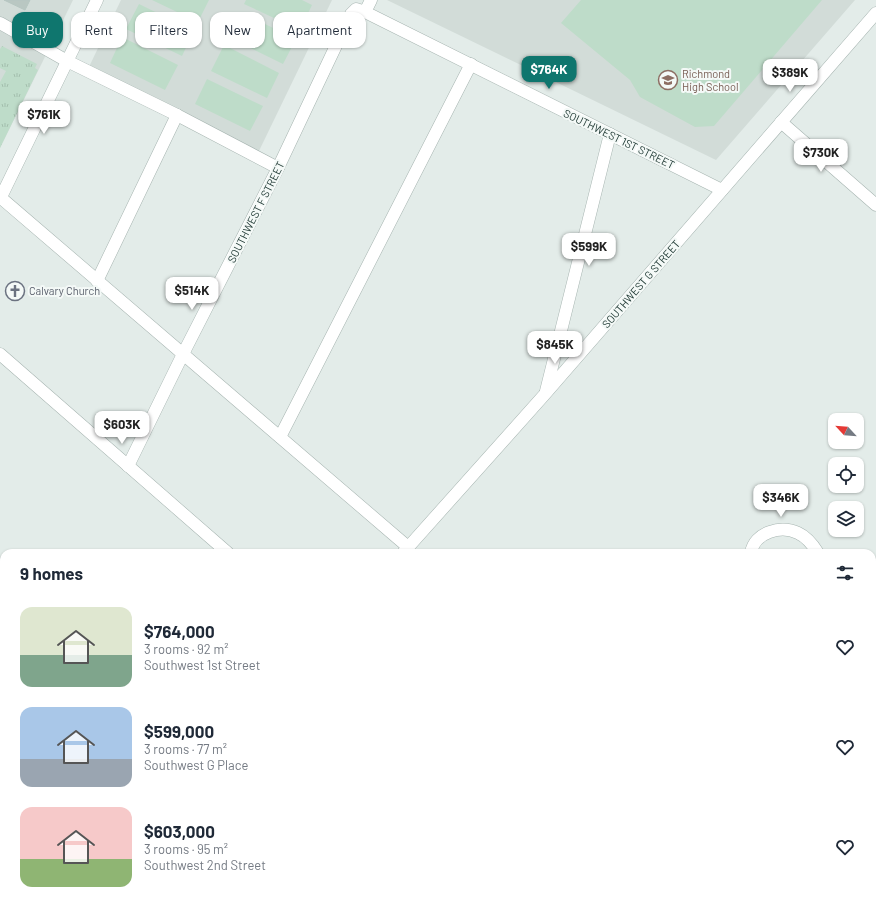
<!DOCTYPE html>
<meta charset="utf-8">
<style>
body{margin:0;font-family:Barlow,sans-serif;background:#f2f2f3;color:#1f2937;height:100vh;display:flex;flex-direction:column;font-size:15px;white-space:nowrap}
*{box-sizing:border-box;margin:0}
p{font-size:13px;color:#747a83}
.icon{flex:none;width:22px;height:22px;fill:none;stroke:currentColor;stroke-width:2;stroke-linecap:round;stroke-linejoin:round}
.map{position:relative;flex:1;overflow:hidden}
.sheet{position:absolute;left:0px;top:549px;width:876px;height:356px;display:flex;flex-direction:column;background:#fff;border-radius:12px 12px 0 0;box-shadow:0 1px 3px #0004}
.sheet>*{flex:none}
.top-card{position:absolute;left:12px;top:12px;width:400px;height:36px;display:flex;gap:8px}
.needle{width:26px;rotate:296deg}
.buttons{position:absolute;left:828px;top:413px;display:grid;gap:8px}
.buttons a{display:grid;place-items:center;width:36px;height:36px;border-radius:8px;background:#fff;box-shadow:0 1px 3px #0004;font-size:20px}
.price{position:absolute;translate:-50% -34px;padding:0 9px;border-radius:8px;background:#fff;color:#222;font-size:13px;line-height:26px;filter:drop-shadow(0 1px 2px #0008)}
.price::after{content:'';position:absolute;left:50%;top:24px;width:12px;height:9px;margin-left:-6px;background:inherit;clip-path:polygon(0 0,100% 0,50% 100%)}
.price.active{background:#0f766e;color:#fff}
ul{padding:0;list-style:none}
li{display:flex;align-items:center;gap:12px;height:100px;padding:0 20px}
li span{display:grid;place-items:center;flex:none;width:112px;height:80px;border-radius:12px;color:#555}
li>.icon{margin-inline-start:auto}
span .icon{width:48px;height:48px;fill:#fffc;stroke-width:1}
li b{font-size:17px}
h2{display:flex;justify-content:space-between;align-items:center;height:48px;padding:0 20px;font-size:17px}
.pill{padding:0 14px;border-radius:12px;background:#fff;box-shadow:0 1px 3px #0004;font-size:14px;line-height:36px}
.pill.active{background:#0f766e;color:#fff}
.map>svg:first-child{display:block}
.built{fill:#d2dcd8}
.grass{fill:url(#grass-tufts)}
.garden{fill:#bedcc9}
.building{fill:#b9c7c2;stroke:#b6c6c1}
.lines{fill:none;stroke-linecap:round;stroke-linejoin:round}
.minor-casing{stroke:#a6b4b0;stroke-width:13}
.minor{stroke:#fff;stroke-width:12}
.labels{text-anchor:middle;stroke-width:4;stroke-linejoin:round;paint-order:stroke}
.education-label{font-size:11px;fill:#785e54;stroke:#f4f9f7;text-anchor:start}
.street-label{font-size:11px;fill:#243d38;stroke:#f4f9f7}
.worship-label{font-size:11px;fill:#5b616d;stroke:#f4f9f7;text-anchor:start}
</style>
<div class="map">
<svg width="876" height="905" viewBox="0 0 876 905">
<defs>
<pattern id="grass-tufts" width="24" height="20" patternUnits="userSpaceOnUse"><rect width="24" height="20" fill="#bedcc9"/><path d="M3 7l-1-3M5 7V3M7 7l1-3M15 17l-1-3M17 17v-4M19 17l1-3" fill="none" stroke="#a3bead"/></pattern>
</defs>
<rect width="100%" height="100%" fill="#e3ece9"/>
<g class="built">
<polygon points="0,0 73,0 0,148"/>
<polygon points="121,0 332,0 258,153 88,69"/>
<polygon points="387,0 855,0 716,160"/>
</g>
<polygon class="grass" points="2,46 37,64 35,68 38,70 0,148 0,82 6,71 0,68 0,49"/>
<g class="garden">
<polygon points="152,0 209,0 198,22"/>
<polygon points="246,0 302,0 312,5 300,30 244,4"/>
<polygon points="581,0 822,0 714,126 695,127 640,97 630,80 561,23"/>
<polygon points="139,4 194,31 182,56 126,29"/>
<polygon points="240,12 296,39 283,64 228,37"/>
<polygon points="122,37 178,65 165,90 110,63"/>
<polygon points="224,45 279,73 267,98 211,71"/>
<polygon points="207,79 263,106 250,131 195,104"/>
</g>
<polygon class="building" points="4,0 30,0 25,10"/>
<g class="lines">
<defs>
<g id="minor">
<polyline points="365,12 371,0"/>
<polyline points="0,23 67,61 177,115 278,168"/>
<polyline points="781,122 876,205"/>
<polyline points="0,197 408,547"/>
<polyline points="0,199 97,0"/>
<polyline points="97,281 177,115"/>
<polyline points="0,354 228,553"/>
<polyline points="546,391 610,134"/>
<polyline points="280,437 471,64"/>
<polyline points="128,466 183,354 278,168 351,14 356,9 365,12 722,190"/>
<polyline points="403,553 545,394 876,13"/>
<path d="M751,553C754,532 781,525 798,533C807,537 813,545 818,553"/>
<polyline points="0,718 4,720"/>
<polyline points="638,901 642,905"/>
<polyline points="75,905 77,901"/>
<polyline points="395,905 397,901"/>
</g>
</defs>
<use href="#minor" class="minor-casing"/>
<use href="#minor" class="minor"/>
</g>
<defs>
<symbol id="school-ring" viewBox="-11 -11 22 22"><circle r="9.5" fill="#f4f9f7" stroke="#8d6e63" stroke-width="1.5"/><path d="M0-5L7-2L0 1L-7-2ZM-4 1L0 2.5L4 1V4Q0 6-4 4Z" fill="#8d6e63"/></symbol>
<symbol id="church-ring" viewBox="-11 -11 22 22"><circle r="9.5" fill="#f4f9f7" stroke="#6b7280" stroke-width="1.5"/><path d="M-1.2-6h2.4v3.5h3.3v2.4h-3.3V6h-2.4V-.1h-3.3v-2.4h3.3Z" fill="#6b7280"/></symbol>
</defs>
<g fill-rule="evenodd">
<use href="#school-ring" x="657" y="69" width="22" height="22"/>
<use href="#church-ring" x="4" y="280" width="22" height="22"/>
</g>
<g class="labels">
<g class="education-label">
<text x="682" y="78">Richmond<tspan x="682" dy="13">High School</tspan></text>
</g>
<g class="street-label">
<text transform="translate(619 139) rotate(26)" y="4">SOUTHWEST 1ST STREET</text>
<text transform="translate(256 212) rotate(-63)" y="4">SOUTHWEST F STREET</text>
<text transform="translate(641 284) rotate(-49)" y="4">SOUTHWEST G STREET</text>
</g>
<g class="worship-label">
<text x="29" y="295">Calvary Church</text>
</g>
</g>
</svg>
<div class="buttons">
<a><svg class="needle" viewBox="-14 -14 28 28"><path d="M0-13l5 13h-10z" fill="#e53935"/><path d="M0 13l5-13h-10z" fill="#747a83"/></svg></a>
<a><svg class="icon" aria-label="locate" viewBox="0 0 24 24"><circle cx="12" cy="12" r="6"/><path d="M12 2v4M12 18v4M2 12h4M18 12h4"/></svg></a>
<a><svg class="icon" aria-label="layers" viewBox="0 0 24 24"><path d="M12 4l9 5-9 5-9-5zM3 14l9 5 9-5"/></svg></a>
</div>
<b class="price active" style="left:549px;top:90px">$764K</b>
<b class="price" style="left:790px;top:93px">$389K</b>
<b class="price" style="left:44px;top:135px">$761K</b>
<b class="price" style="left:821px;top:173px">$730K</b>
<b class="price" style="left:589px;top:267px">$599K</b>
<b class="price" style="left:192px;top:311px">$514K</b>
<b class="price" style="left:555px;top:365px">$845K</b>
<b class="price" style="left:122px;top:445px">$603K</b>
<b class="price" style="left:781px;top:518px">$346K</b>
<div class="top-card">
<a class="pill active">Buy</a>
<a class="pill">Rent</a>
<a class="pill">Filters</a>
<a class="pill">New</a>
<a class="pill">Apartment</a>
</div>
<section class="sheet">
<h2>9 homes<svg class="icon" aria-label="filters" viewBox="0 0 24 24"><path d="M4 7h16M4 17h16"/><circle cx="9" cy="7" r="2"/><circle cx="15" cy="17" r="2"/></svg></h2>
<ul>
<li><span style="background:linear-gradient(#dfe7d0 60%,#7fa58c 0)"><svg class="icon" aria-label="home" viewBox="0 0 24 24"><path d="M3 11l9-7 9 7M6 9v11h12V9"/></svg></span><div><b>$764,000</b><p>3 rooms · 92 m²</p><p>Southwest 1st Street</p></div><svg class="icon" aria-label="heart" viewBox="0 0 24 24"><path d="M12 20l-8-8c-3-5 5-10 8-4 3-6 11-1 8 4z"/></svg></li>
<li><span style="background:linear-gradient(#a9c7e8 65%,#9aa5b1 0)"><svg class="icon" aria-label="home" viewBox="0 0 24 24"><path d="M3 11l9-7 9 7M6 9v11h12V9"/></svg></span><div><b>$599,000</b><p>3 rooms · 77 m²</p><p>Southwest G Place</p></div><svg class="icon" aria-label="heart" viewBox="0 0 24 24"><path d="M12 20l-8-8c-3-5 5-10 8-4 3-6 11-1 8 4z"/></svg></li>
<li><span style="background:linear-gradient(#f6c9c9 65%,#8fb573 0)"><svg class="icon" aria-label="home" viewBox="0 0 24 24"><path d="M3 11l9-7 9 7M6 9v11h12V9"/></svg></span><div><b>$603,000</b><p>3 rooms · 95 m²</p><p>Southwest 2nd Street</p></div><svg class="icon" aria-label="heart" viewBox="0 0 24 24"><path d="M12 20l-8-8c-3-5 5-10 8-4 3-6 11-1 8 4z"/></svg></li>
</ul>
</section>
</div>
